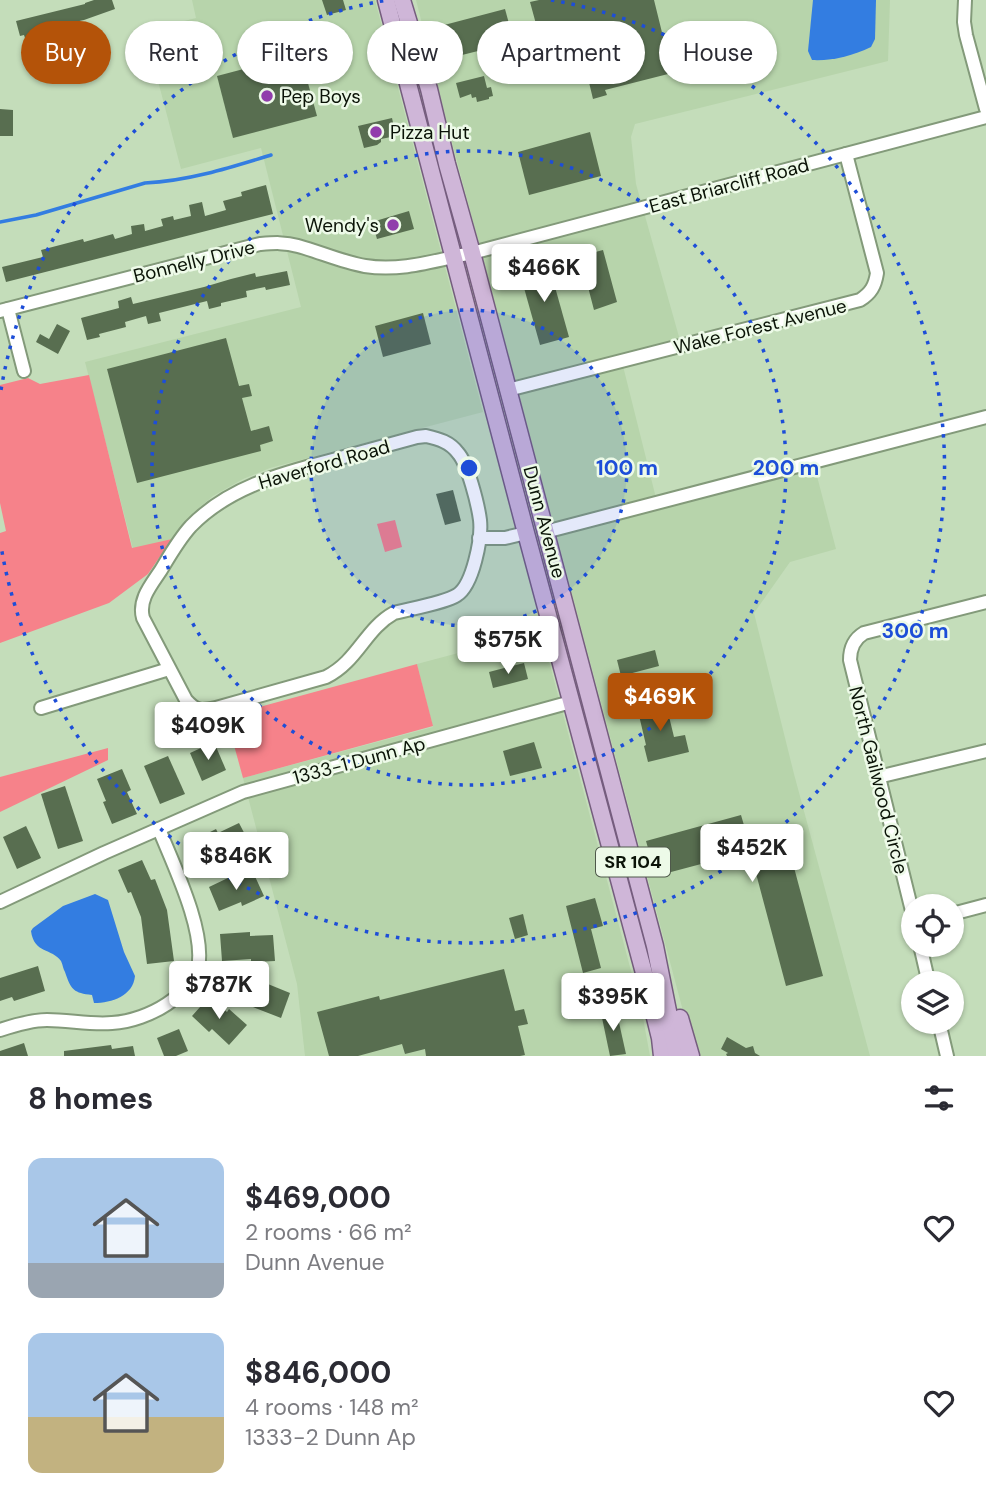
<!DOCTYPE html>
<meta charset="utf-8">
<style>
body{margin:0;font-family:"DM Sans",sans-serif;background:#f2f2f3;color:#2b2b33;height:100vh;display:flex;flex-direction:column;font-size:26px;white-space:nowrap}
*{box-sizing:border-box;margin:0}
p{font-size:23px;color:#7c7c81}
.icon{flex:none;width:38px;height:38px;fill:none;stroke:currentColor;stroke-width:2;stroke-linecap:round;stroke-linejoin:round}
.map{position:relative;height:1056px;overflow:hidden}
.side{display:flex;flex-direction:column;background:#fff;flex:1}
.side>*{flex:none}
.hud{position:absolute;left:21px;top:21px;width:945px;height:63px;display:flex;gap:14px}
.controls{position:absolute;left:901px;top:894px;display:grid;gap:14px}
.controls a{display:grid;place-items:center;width:63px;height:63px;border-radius:50%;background:#fff;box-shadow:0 2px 5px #0004;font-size:35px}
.price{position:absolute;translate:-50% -60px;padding:0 16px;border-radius:7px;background:#fff;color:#222;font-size:23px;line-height:46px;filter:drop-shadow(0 2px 4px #0008)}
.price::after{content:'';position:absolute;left:50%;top:42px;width:21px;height:16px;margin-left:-10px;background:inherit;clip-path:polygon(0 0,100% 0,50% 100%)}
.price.active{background:#b45309;color:#fff}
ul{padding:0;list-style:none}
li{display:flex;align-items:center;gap:21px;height:175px;padding:0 28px}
li span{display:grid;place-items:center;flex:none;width:196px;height:140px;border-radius:14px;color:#555}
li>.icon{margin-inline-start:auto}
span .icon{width:84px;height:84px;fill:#fffc;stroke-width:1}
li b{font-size:30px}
h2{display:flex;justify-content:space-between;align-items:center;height:84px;padding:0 28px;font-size:30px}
.pill{padding:0 24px;border-radius:32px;background:#fff;box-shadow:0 2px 5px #0004;font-size:24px;line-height:63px}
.pill.active{background:#b45309;color:#fff}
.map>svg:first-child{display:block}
.built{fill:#b7d4ab}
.green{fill:#f6828a}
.water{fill:#337de1}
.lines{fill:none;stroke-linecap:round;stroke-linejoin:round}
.stream{stroke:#337de1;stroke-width:3.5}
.building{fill:#586e50}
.minor-casing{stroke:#839a7a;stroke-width:16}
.major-casing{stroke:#755d7e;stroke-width:19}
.minor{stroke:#fff;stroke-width:12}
.major{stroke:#cfb6d8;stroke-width:16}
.ring{fill:none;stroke:#1d4ed8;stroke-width:3.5;stroke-dasharray:3.5 7}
.poi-dot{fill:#913dac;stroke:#edfae8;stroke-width:2.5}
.labels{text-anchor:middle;stroke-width:5;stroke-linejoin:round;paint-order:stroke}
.shield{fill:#edfae8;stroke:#4e584a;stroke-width:2}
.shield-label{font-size:18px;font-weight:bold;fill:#0a1307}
.poi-label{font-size:19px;fill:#0a1307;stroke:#edfae8;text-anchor:start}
.street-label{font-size:19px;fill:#0a1307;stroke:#edfae8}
.centre{fill:#1d4ed8;stroke:#edfae8;stroke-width:3.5}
.ring-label{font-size:21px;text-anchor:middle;font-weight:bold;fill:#1d4ed8;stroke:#edfae8;stroke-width:5;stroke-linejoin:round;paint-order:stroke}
</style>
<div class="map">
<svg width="986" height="1056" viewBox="0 0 986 1056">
<rect width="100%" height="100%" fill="#c4ddba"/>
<g class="built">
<polygon points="192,0 375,0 483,412 270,468 243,479 213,496 193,513 172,539 133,549 85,362 301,307 261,148 181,169 145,31 196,18"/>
<polygon points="416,0 890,0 888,61 635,124 631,137 636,184 683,351 623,366 656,498 812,457 836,549 790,562 754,613 794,774 870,1056 695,1056 454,150"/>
<polygon points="541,631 635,986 643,1018 650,1056 305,1056 297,984 243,778 433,727 417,664"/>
</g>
<g class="green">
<polygon points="89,375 132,548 172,539 148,574 109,603 0,643 0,533 6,531 0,503 0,385 28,378 40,384"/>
<polygon points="395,520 402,547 385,552 377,524"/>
<polygon points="417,664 433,726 243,778 226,716"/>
<polygon points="108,748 108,760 0,812 0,777"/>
</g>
<g class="water">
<path d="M813,0H876L875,39L871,47C852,56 832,61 812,60L808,51Z"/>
<path d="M95,894L108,900L124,952L135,976C133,996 112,1003 94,1003L92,995C74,993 71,990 65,972C63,969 63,965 61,961C52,948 34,954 31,931L33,928L63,906Z"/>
</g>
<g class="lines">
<path class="stream" d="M0,222L36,215L145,183C188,181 229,168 271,155"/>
</g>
<g class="building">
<polygon points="94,0 112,0 115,9 84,20 43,29 43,30 35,32 37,38 26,41 24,35 20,36 16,21 85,4 85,3"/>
<polygon points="322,0 343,0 346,10 327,15"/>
<polygon points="539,0 654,0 672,73 605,90 607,95 593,99 586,70 551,79 530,2"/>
<polygon points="505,9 514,42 438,61 429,29"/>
<polygon points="300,54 317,116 233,138 217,76"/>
<polygon points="484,76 487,88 491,87 493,96 489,97 489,99 477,102 476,97 472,98 471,94 460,98 456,83"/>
<polygon points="0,109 13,110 13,136 0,136"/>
<polygon points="392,118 396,136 381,139 381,142 377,145 364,148 358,126"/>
<polygon points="590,132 601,176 529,195 518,152"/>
<polygon points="266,185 273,214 6,282 2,267 43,257 41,250 83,239 84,242 113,234 115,239 132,234 131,226 144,224 145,231 163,226 161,219 173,216 174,220 191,216 189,205 202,202 205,216 226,210 223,201 242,196 241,192"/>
<polygon points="409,211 414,229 377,239 372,222"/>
<polygon points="603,250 617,302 594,310 588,287 585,288 581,274 584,272 580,256"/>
<polygon points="548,262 569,337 540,345 519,270"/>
<polygon points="287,271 290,285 266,290 265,287 246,291 247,297 221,303 221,306 209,309 207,301 159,313 161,321 148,324 146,316 125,322 126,327 99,334 100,337 87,340 81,318 119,308 118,301 131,297 133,304 204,287 231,279 255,273 256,277"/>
<polygon points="423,313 431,344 383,357 375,326"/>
<polygon points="57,324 70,331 58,354 36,342 40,334 49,339"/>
<polygon points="226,338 239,386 249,384 252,396 242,398 251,431 269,426 273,441 260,445 261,451 137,483 107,369"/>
<polygon points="453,490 461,521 445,525 436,494"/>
<polygon points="655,650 659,666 621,676 617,660"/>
<polygon points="524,663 528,679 493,688 489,672"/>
<polygon points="665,700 674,737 685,735 689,752 648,762 644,746 646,745 637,707"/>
<polygon points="214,742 226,770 202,781 190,753"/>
<polygon points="534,742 542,768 510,776 503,751"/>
<polygon points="168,756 185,794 160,804 144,766"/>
<polygon points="122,769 131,790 127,792 137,814 112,824 103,802 106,801 97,779"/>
<polygon points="65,786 83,841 58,849 41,794"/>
<polygon points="741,815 748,839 784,830 823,976 786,986 750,851 656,876 646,841"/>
<polygon points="239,823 251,846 229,857 228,854 202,866 190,842 216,829 218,833"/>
<polygon points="26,826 41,858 17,869 3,837"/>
<polygon points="142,860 151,880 155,879 167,910 174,961 147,964 141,917 131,892 128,893 118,870"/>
<polygon points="253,872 264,896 242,906 241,902 219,911 209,887 230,877 232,881"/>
<polygon points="595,898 603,926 591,929 601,968 583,973 566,906"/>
<polygon points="523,914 528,935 515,939 509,918"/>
<polygon points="250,932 250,936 273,935 275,961 251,962 251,959 222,961 220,934"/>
<polygon points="38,966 45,991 14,1001 12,997 0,1001 0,978"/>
<polygon points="504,969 515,1011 524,1009 528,1024 518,1026 525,1055 520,1056 426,1056 425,1049 405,1054 402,1044 358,1056 329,1056 317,1012 379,996 380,1000"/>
<polygon points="263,982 290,993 281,1018 253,1007"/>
<polygon points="209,997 227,1012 229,1009 247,1025 229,1045 212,1029 209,1032 192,1016"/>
<polygon points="616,1009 626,1054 610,1056 601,1013"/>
<polygon points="179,1029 188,1051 176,1056 164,1056 157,1038"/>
<polygon points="727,1037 746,1048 753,1046 755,1053 760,1056 727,1056 726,1054 728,1053 721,1049"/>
<polygon points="24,1043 28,1056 0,1056 0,1051"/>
<polygon points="111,1045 112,1049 133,1046 135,1056 64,1056 64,1051"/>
</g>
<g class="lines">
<defs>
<g id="minor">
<polyline points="965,0 964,22 966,35 986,109"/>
<polyline points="8,309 24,371"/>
<path d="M0,311L260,244C273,243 285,242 298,246C320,252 342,262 365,266C402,272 436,260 472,253L986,117"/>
<path d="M508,390L860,300C871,293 875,286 877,273L846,154"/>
<path d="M426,436C439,439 450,442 458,453C468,464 478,505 480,520C482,538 473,585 457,595C445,603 409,609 394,613C365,629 358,661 326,677L216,708C201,711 197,712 186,700L143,618C138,600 151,585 161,570C170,555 179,539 191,526C228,488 279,474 329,461C358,453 388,445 417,437Z"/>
<polyline points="545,532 986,417"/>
<polyline points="479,538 505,538 526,533"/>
<polyline points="41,708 169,669"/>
<polyline points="878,777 986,751"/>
<polyline points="0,902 104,853 243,792 571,702"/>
<polyline points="952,914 986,905"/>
<path d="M914,919L850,660C850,648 854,639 864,633L986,602"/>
<polyline points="920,945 929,984"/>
<polyline points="939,1022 947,1056"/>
<path d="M0,1030C15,1025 31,1020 47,1020C69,1020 91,1025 112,1023C131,1022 152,1014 167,1004C180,995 194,983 198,968C206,931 173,864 159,829"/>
</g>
<g id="major">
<polyline points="386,0 526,533 644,973 660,1038 662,1056"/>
<polyline points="402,0 429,89 447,164 472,253 655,946 677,1056"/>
<polyline points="680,1018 691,1056"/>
</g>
</defs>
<use href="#minor" class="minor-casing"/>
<use href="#major" class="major-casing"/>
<use href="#minor" class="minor"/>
<use href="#major" class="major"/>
</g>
<circle cx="469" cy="468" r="158" fill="#1d4ed8" fill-opacity=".12"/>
<g class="ring">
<circle cx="469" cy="468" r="158"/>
<circle cx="469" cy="468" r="317"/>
<path d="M1 390A475 475 0 0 1 387 0M551 0A475 475 0 1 1 1 546"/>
</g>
<g class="poi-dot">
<circle cx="267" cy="96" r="7"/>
<circle cx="376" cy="132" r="7"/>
<circle cx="393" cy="225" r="7"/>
</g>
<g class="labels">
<rect class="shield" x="596" y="847.5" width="74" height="29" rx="5"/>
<g class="shield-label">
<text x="633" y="868">SR 104</text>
</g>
<g class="poi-label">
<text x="281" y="103">Pep Boys</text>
<text x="390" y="139">Pizza Hut</text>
<text x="379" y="232" text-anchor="end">Wendy's</text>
</g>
<g class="street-label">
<text transform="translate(729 185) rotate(-15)" y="7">East Briarcliff Road</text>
<text transform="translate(194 261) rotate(-14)" y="7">Bonnelly Drive</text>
<text transform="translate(760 326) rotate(-14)" y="7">Wake Forest Avenue</text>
<text transform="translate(324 464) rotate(-16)" y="7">Haverford Road</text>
<text transform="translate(545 522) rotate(75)" y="7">Dunn Avenue</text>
<text transform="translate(359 760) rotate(-15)" y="7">1333-1 Dunn Ap</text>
<text transform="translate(879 780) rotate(76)" y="7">North Gailwood Circle</text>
</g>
</g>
<circle cx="469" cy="468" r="10" class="centre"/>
<g class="ring-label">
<text x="627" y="475">100 m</text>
<text x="786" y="475">200 m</text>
<text x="915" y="638">300 m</text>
</g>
</svg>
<div class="controls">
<a><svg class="icon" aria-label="locate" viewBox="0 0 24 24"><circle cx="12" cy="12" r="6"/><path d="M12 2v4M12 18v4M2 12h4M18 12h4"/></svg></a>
<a><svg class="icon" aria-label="layers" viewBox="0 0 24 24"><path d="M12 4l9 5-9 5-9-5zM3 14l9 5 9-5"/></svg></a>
</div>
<b class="price" style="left:544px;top:304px">$466K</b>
<b class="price" style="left:508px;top:676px">$575K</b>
<b class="price active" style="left:660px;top:733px">$469K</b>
<b class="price" style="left:208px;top:762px">$409K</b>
<b class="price" style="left:752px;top:884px">$452K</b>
<b class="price" style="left:236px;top:892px">$846K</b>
<b class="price" style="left:219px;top:1021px">$787K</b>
<b class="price" style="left:613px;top:1033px">$395K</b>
<div class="hud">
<a class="pill active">Buy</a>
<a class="pill">Rent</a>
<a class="pill">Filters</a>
<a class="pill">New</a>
<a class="pill">Apartment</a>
<a class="pill">House</a>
</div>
</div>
<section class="side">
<h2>8 homes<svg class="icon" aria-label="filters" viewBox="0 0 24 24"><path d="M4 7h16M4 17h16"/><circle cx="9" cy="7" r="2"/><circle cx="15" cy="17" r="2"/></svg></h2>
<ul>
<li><span style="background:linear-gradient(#a9c7e8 75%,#9aa5b1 0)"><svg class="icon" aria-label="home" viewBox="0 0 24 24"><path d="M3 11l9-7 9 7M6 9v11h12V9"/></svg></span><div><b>$469,000</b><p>2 rooms · 66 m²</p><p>Dunn Avenue</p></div><svg class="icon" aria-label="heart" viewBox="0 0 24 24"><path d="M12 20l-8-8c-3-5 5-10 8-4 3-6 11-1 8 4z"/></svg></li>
<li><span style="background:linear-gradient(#a9c7e8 60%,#c2b280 0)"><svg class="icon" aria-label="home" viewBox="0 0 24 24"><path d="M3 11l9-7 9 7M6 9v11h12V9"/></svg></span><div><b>$846,000</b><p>4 rooms · 148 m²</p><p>1333-2 Dunn Ap</p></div><svg class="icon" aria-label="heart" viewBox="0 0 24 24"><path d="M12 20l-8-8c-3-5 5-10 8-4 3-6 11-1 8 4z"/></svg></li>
</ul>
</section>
